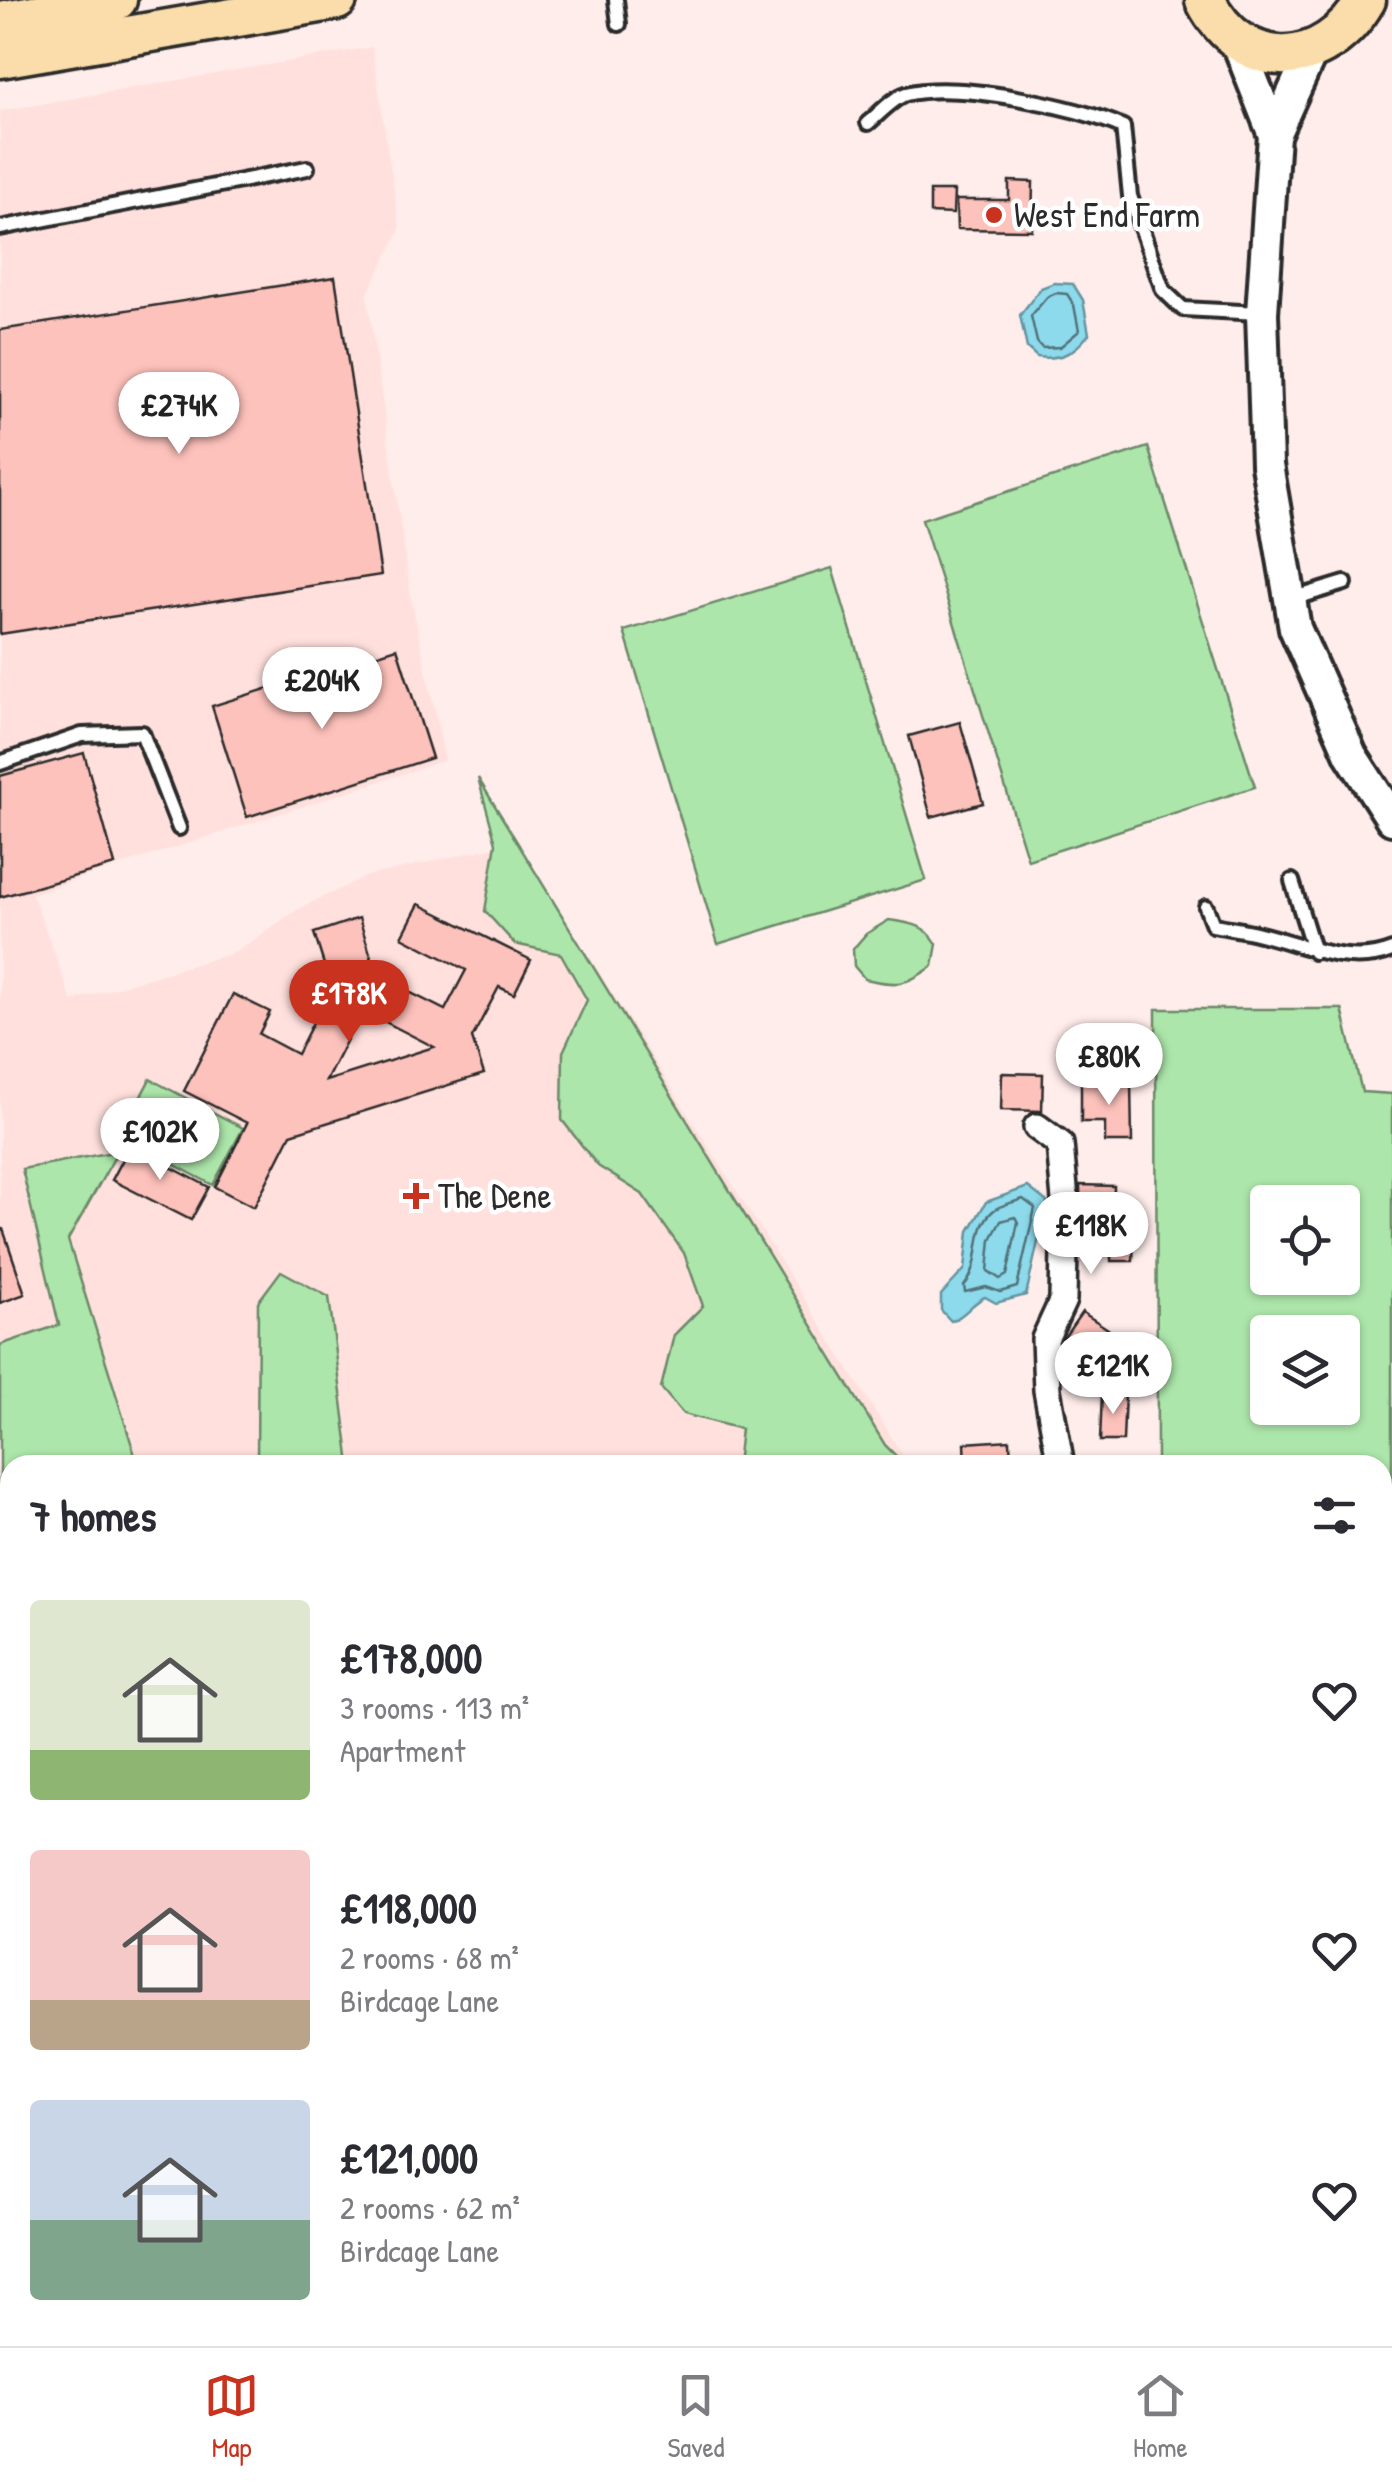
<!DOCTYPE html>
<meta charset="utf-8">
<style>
body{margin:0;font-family:"Patrick Hand",sans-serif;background:#f7f7f7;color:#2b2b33;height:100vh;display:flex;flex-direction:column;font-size:38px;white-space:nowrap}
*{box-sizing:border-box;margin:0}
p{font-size:32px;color:#7c7c81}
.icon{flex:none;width:55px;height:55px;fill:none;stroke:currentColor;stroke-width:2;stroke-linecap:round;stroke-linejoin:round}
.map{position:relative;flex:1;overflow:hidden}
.panel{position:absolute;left:0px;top:1455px;width:1392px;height:892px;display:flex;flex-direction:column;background:#fff;border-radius:30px 30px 0 0;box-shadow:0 2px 8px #0004}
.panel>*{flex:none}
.buttons{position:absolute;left:1250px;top:1185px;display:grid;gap:20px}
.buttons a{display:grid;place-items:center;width:110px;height:110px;border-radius:10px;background:#fff;box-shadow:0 2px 8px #0004;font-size:50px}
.price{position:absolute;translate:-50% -85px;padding:0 22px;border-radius:35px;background:#fff;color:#222;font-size:32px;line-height:65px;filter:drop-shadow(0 2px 5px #0008)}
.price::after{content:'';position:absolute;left:50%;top:60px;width:30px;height:22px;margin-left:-15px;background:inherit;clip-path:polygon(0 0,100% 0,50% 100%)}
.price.current{background:#c8321e;color:#fff}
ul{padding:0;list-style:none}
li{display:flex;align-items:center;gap:30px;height:250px;padding:0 30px}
li span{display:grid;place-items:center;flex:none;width:280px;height:200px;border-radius:10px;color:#555}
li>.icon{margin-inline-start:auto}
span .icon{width:120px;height:120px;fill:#fffc;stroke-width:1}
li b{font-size:42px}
h2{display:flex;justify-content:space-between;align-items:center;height:120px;padding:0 30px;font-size:42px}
.menu{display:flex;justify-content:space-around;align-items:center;height:140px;border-top:2px solid #e1e1e2;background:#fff;font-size:28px;color:#7c7c81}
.menu a{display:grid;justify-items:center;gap:5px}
.menu .current{color:#c8321e}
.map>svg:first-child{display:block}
.built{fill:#ffe0dd}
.green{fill:#ade6aa;stroke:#6c886a;stroke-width:2.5;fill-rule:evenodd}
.water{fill:#8cdaec;stroke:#65949f;stroke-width:2.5}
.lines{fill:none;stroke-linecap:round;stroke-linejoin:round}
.shore{stroke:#527178;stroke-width:2.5}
.building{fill:#fec2bc;stroke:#2b2b2b;stroke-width:2.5;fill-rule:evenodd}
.service-casing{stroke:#2b2b2b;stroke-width:20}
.minor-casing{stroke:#2b2b2b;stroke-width:32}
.tertiary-casing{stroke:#2b2b2b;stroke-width:38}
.primary-casing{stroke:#2b2b2b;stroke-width:45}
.service{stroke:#fff;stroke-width:12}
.minor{stroke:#fff;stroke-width:25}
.tertiary{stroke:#fff;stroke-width:30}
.primary{stroke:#fbddab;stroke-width:38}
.poi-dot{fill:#c8321e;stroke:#fff;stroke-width:4}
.labels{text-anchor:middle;stroke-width:9;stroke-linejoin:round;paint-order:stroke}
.poi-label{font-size:35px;fill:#2b2b2b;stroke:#fff;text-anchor:start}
</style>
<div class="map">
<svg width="1392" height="2346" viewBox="0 0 1392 2346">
<rect width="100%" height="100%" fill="#ffedeb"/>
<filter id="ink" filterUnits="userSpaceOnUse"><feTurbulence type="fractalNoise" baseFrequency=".01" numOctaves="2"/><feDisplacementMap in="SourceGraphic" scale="20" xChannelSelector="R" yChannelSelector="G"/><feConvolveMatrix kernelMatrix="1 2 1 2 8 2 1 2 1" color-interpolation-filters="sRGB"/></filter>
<g filter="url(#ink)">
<g class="built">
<polygon points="372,47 400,230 367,295 411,598 445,760 32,894 72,1001 236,952 300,908 367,876 517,842 909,1465 138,1465 68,1240 117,1153 22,1169 60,1325 0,1345 0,111"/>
<polygon points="588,2338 819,2338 820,2344 592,2346"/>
</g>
<g class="green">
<polygon points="1148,447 1255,787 1028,860 922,519"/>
<polygon points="832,568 926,880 718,944 624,631"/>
<polygon points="478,778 885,1445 905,1465 737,1465 741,1429 683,1414 661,1388 674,1335 703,1306 684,1253 642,1194 598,1166 562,1120 563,1052 587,1000 561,954 515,944 485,911 496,843"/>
<path d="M889,920C911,923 925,924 937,944L933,966C905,986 898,986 865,979L854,966L853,949L866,934Z"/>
<path d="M1156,1009H1342L1362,1092L1392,1094V1563H1383L1382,1465H1157ZM1268,1202H1342V1278H1268ZM1268,1332H1342V1408H1268Z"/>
<polygon points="150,1079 243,1128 213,1185 120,1136"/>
<polygon points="118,1151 68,1240 138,1465 10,1465 10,1630 0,1630 0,1345 59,1325 22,1169"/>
<polygon points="281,1271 329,1297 350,1465 257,1465 258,1302"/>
<polygon points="1382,1631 1392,1632 1392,2074 1382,2066"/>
<polygon points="1383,2069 1392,2077 1392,2346 1000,2346 1002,2338 1382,2338"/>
<polygon points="57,2338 168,2338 173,2346 40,2346"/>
<polygon points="180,2338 439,2338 443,2346 184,2346"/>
<polygon points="881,2338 979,2338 974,2346 843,2346"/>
</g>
<g class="water">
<path d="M1054,283L1073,284L1083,300L1089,334C1074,353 1061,360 1037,357L1027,348L1020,315L1041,288Z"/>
<path d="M1028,1187L1047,1202L1026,1295L996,1303L985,1297C971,1303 966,1316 951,1321L941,1310V1295L965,1269L969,1231L986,1202Z"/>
<polygon points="1095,2338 1200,2338 1196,2346 1106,2346"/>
</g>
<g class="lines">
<g class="shore">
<polygon points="1056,293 1067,294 1074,305 1079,331 1060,347 1042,348 1037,342 1031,316 1047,297"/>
<path d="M1023,1199L1035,1208L1017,1287L1000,1292L986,1287L965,1292L964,1286C984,1263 971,1230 993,1211C999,1205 1015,1202 1023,1199Z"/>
<polygon points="1015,1217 1018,1222 1007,1275 1000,1279 988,1271 991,1239 1001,1221"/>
</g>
</g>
<g class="building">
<polygon points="1009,181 1033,182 1032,230 957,229 956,200 1009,200"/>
<polygon points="930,191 954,191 953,214 930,213"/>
<polygon points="335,277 381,575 0,634 0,330"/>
<polygon points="397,648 432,758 247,817 212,706"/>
<polygon points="960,722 983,803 931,817 909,736"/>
<polygon points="84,753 115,865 0,897 0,776"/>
<path d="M419,904L531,960L514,994L499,987L472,1038L484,1074L291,1134L254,1207L215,1187L247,1123L184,1091L233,994L270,1012L259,1034L297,1054L331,987L314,933L359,918L379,982L381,978L445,1010L466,970L402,937ZM362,1010L434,1047L326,1081Z"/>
<polygon points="1002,1073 1043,1074 1042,1111 1001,1110"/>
<polygon points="1081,1082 1131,1082 1132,1142 1105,1142 1105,1122 1081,1122"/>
<polygon points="130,1146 209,1187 191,1220 112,1180"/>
<polygon points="1080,1185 1114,1186 1113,1234 1081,1233"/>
<polygon points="0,1229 3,1229 25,1294 0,1303"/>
<polygon points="1111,1239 1134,1240 1133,1261 1111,1261"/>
<polygon points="1082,1312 1108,1329 1080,1368 1062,1355 1061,1342"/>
<polygon points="1102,1393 1125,1393 1123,1441 1100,1441"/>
<polygon points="1010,1440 1011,1465 966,1465 965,1443"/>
</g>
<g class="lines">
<defs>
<g id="service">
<polyline points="616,0 619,24"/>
<path d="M868,123C879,114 893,98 906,94C955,81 1077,106 1123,127L1130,196L1163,290L1183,309L1260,313"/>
<polyline points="0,228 307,168"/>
<polyline points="1292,599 1345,583"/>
<polyline points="0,763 82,735 142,733 179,828"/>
<polyline points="1292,881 1314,952"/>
<path d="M1206,907L1213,925C1229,928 1245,930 1260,934C1303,944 1348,968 1392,950"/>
</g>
<g id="minor">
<polyline points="1037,1127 1060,1144 1065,1200 1063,1300 1045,1339 1047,1390 1061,1465"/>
<polyline points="1382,1631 1392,1632"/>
<polyline points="0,1662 10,1662"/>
</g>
<g id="tertiary">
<polyline points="1237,41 1274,135"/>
<polyline points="1312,51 1274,135 1262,313 1267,465 1295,628 1351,755 1392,819"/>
</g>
<g id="primary">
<path d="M1205,0C1244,76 1325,71 1366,0"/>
<polyline points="0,21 117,0"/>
<polyline points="0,58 337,0"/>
</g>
</defs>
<use href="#service" class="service-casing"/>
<use href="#minor" class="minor-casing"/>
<use href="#tertiary" class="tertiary-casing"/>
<use href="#primary" class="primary-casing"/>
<use href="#service" class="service"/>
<use href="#minor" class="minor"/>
<use href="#tertiary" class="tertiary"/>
<use href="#primary" class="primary"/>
</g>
</g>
<g class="poi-dot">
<circle cx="994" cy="215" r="10"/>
<path d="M411 1181h10v10h10v10h-10v10h-10v-10h-10v-10h10z"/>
</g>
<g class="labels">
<g class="poi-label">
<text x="1014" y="227">West End Farm</text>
<text x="438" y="1208">The Dene</text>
</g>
</g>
</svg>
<div class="buttons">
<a><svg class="icon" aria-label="locate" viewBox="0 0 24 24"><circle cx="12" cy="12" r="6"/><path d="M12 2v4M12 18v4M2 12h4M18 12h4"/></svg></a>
<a><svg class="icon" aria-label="layers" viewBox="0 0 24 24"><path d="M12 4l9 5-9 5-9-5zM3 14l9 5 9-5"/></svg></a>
</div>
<b class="price" style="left:179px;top:457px">£274K</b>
<b class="price" style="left:322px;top:732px">£204K</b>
<b class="price current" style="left:349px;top:1045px">£178K</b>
<b class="price" style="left:1109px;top:1108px">£80K</b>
<b class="price" style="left:160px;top:1183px">£102K</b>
<b class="price" style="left:1091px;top:1277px">£118K</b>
<b class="price" style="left:1113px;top:1417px">£121K</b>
<section class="panel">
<h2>7 homes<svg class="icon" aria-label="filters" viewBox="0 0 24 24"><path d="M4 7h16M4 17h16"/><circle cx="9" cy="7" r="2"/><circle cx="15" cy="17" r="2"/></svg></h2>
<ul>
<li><span style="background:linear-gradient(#dfe7d0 75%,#8fb573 0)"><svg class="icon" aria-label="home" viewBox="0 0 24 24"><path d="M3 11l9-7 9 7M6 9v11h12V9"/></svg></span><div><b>£178,000</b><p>3 rooms · 113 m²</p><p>Apartment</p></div><svg class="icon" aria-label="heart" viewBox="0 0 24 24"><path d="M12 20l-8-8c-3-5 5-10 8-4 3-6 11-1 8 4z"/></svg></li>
<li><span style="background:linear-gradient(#f6c9c9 75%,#b9a48a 0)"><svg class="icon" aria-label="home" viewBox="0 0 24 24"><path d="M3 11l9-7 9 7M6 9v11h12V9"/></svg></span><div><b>£118,000</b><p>2 rooms · 68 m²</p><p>Birdcage Lane</p></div><svg class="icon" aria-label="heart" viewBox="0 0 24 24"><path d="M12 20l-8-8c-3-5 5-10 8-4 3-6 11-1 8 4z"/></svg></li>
<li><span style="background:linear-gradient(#c9d6e8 60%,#7fa58c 0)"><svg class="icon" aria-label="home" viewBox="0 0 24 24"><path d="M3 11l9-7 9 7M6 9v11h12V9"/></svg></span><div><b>£121,000</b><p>2 rooms · 62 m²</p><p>Birdcage Lane</p></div><svg class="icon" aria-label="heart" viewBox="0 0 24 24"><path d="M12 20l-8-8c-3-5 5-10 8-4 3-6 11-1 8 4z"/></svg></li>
</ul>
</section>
</div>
<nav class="menu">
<a class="current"><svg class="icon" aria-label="map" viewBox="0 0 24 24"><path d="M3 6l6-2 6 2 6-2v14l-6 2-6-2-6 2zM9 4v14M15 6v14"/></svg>Map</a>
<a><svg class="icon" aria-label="saved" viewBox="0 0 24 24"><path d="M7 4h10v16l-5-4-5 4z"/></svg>Saved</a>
<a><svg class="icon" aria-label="home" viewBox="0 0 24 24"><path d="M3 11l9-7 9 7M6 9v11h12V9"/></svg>Home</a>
</nav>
